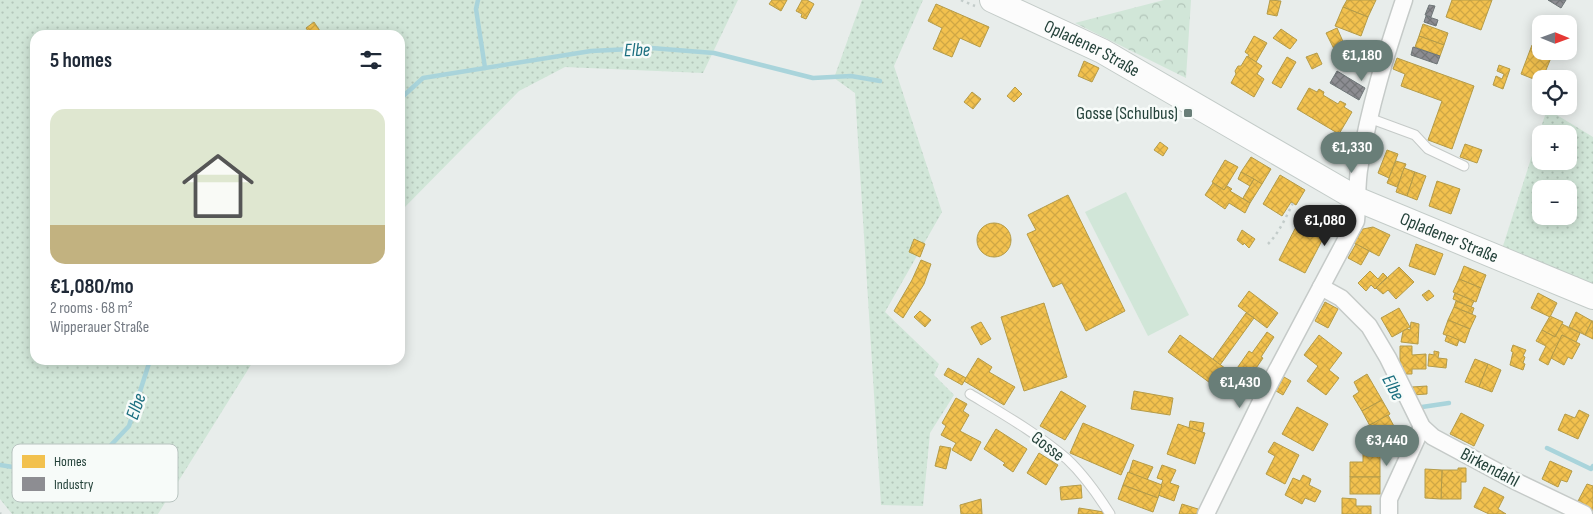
<!DOCTYPE html>
<meta charset="utf-8">
<style>
body{margin:0;font-family:"Sofia Sans Condensed",sans-serif;background:#f6f6f7;color:#1f2937;height:100vh;display:flex;flex-direction:column;font-size:19px;white-space:nowrap}
*{box-sizing:border-box;margin:0}
p{font-size:16px;color:#747a83}
.icon{flex:none;width:28px;height:28px;fill:none;stroke:currentColor;stroke-width:2;stroke-linecap:round;stroke-linejoin:round}
.map{position:relative;flex:1;overflow:hidden}
.sheet{position:absolute;left:30px;top:30px;width:375px;height:335px;display:flex;flex-direction:column;background:#fff;border-radius:15px;box-shadow:0 2px 12px #0003}
.sheet>*{flex:none}
.needle{width:32px;rotate:91deg}
.fabs{position:absolute;left:1532px;top:15px;display:grid;gap:10px}
.fabs a{display:grid;place-items:center;width:45px;height:45px;border-radius:10px;background:#fff;box-shadow:0 2px 12px #0003;font-size:25px}
.price{position:absolute;translate:-50% -42px;padding:0 11px;border-radius:18px;background:#697e78;color:#fff;font-size:16px;line-height:32px;filter:drop-shadow(0 1px 2px #0008)}
.price::after{content:'';position:absolute;left:50%;top:30px;width:15px;height:11px;margin-left:-8px;background:inherit;clip-path:polygon(0 0,100% 0,50% 100%)}
.price.on{background:#222;color:#fff}
ul{padding:0;list-style:none}
li{display:grid;align-content:center;gap:10px;height:265px;padding:0 20px}
li+li{border-top:1px solid #e0e1e3}
li span{display:grid;place-items:center;height:155px;border-radius:15px;color:#555}
li>.icon{margin-inline-start:auto}
span .icon{width:90px;height:90px;fill:#fffc;stroke-width:1}
li b{font-size:21px}
h2{display:flex;justify-content:space-between;align-items:center;height:60px;padding:0 20px;font-size:21px}
.map>svg:first-child{display:block}
.green{fill:url(#green-dots);fill-rule:evenodd}
.forest{fill:url(#forest-crowns)}
.pitch{fill:#d1e6d8}
.homes{fill:url(#homes-cross-hatch);stroke:#b49b48}
.industry{fill:url(#industry-cross-hatch);stroke:#6e7678}
.lines{fill:none;stroke-linecap:round;stroke-linejoin:round}
.stream{stroke:#a9d4db;stroke-width:4.5}
.service-casing{stroke:#c5cac8;stroke-width:11}
.minor-casing{stroke:#c5cac8;stroke-width:19}
.secondary-casing{stroke:#c3cbc8;stroke-width:26}
.path{stroke:#c3ccca;stroke-width:2.5;stroke-dasharray:2.5 4;stroke-linecap:butt}
.service{stroke:#fcfcfc;stroke-width:9}
.minor{stroke:#fcfcfc;stroke-width:16}
.secondary{stroke:#fcfcfc;stroke-width:24}
.poi-dot{fill:#697e78;stroke:#f7fbf9;stroke-width:2}
.labels{text-anchor:middle;stroke-width:5;stroke-linejoin:round;paint-order:stroke}
.street-label{font-size:18px;fill:#24423a;stroke:#f7fbf9}
.poi-label{font-size:18px;fill:#24423a;stroke:#f7fbf9;text-anchor:end}
.water-label{font-size:19px;font-style:italic;fill:#1c6f80;stroke:#f7fbf9}
.key{fill:#f7fbf9;stroke:#b8c4c0;stroke-width:1}
.key-label{font-size:14px;fill:#24423a}
</style>
<div class="map">
<svg width="1593" height="514" viewBox="0 0 1593 514">
<defs>
<pattern id="green-dots" width="8" height="8" patternUnits="userSpaceOnUse" patternTransform="scale(1.25)"><rect width="8" height="8" fill="#d1e6d8"/><path d="M2 2h.1M6 6h.1" fill="none" stroke="#b3c6ba" stroke-width="1.8" stroke-linecap="round"/></pattern>
<pattern id="forest-crowns" width="20" height="18" patternUnits="userSpaceOnUse" patternTransform="scale(1.25)"><rect width="20" height="18" fill="#d1e6d8"/><path d="M2 6a3 3 0 1 1 6 0M12 15a3 3 0 1 1 6 0" fill="none" stroke="#b3c6ba"/></pattern>
<pattern id="homes-cross-hatch" width="8" height="8" patternUnits="userSpaceOnUse" patternTransform="scale(1.25)"><rect width="8" height="8" fill="#f2c14e"/><path d="M0 0l8 8M0 8l8-8" fill="none" stroke="#cfa745"/></pattern>
<pattern id="industry-cross-hatch" width="8" height="8" patternUnits="userSpaceOnUse" patternTransform="scale(1.25)"><rect width="8" height="8" fill="#8d8d92"/><path d="M0 0l8 8M0 8l8-8" fill="none" stroke="#737578"/></pattern>
</defs>
<rect width="100%" height="100%" fill="#e8edeb"/>
<g class="green">
<polygon points="0,0 738,0 703,73 565,67 519,91 400,212 400,35 35,35 35,360 254,360 158,514 12,514 0,499"/>
<polygon points="862,0 923,0 894,66 942,212 885,312 939,364 934,375 954,395 930,433 923,506 881,505 855,93 834,78"/>
<path d="M1547,109L1593,137V285L1502,249ZM1541,134H1569V161H1541ZM1541,189H1569V216H1541Z"/>
</g>
<polygon class="forest" points="1164,0 1191,0 1186,78 1075,23"/>
<polygon class="pitch" points="1126,192 1189,315 1148,336 1085,212"/>
<g class="homes">
<polygon points="772,0 787,0 781,11 769,4"/>
<polygon points="802,0 807,0 814,4 806,19 801,17 802,14 796,11"/>
<polygon points="1270,0 1281,1 1277,16 1267,14"/>
<polygon points="1347,0 1376,0 1368,17 1343,7"/>
<polygon points="1452,0 1492,0 1481,30 1446,17"/>
<polygon points="936,4 989,27 980,47 960,38 952,57 933,49 942,28 928,21"/>
<polygon points="1343,7 1368,17 1361,36 1335,26"/>
<polygon points="314,22 322,34 320,35 311,35 306,28"/>
<polygon points="1423,24 1448,33 1444,45 1419,36"/>
<polygon points="1337,28 1345,46 1335,51 1326,33"/>
<polygon points="1281,29 1297,40 1290,49 1273,38"/>
<polygon points="1254,36 1267,43 1256,62 1248,57 1249,55 1245,52"/>
<polygon points="1419,36 1444,45 1440,56 1415,47"/>
<polygon points="1532,45 1541,49 1541,51 1553,53 1541,82 1521,74"/>
<polygon points="1317,53 1322,64 1312,69 1306,57"/>
<polygon points="1247,56 1262,66 1257,74 1264,79 1254,97 1231,83 1236,74 1235,71 1238,66 1241,66"/>
<polygon points="1287,57 1296,62 1281,88 1272,83"/>
<polygon points="1397,58 1474,86 1452,149 1428,140 1442,101 1401,86 1405,74 1393,69"/>
<polygon points="1084,61 1099,68 1092,82 1078,76"/>
<polygon points="1499,65 1510,69 1503,89 1493,85 1496,76 1502,79 1504,74 1497,71"/>
<polygon points="1015,87 1022,94 1014,102 1007,96"/>
<polygon points="1309,88 1317,92 1319,89 1322,91 1324,92 1323,95 1338,104 1340,101 1346,104 1344,107 1352,112 1339,134 1297,109"/>
<polygon points="972,92 981,99 973,109 964,102"/>
<polygon points="1160,142 1168,148 1163,156 1154,150"/>
<polygon points="1465,144 1482,150 1477,163 1460,157"/>
<polygon points="1387,150 1398,154 1389,178 1378,173"/>
<polygon points="1251,157 1271,169 1262,184 1241,172"/>
<polygon points="1225,160 1238,167 1224,190 1212,182"/>
<polygon points="1396,161 1406,164 1397,187 1387,183"/>
<polygon points="1404,168 1415,172 1407,196 1396,192"/>
<polygon points="1241,172 1254,179 1250,186 1238,179"/>
<polygon points="1415,172 1426,176 1417,200 1407,196"/>
<polygon points="1280,175 1305,190 1296,205 1291,202 1282,216 1263,204"/>
<polygon points="1254,179 1262,184 1250,203 1243,198"/>
<polygon points="1437,181 1460,189 1451,214 1429,206"/>
<polygon points="1213,183 1224,190 1227,186 1232,189 1230,191 1250,203 1245,213 1229,203 1225,209 1205,195"/>
<polygon points="1068,195 1125,311 1086,331 1062,283 1053,287 1027,234 1036,230 1028,215"/>
<polygon points="1302,215 1328,229 1305,273 1279,260"/>
<circle cx="994" cy="240" r="17"/>
<polygon points="1373,227 1390,235 1379,256 1354,243 1363,229"/>
<polygon points="1242,230 1255,239 1249,248 1244,243 1243,245 1237,240"/>
<polygon points="914,239 925,244 920,257 909,252"/>
<polygon points="1356,244 1369,251 1361,265 1348,258"/>
<polygon points="1416,244 1443,254 1435,275 1409,266"/>
<polygon points="921,260 931,264 924,284 903,318 894,311 912,280"/>
<polygon points="1464,266 1486,275 1481,288 1459,279"/>
<polygon points="1399,267 1414,282 1396,299 1388,290 1383,294 1376,288"/>
<polygon points="1370,271 1378,279 1383,273 1387,277 1375,289 1371,285 1366,291 1358,283"/>
<polygon points="1459,279 1481,288 1476,302 1453,292"/>
<polygon points="1429,290 1434,296 1427,301 1422,295"/>
<polygon points="1249,291 1278,313 1267,328 1238,306"/>
<polygon points="1455,293 1474,301 1471,307 1453,299"/>
<polygon points="1538,293 1557,303 1550,317 1531,308"/>
<polygon points="1456,301 1474,308 1472,314 1454,307"/>
<polygon points="1325,302 1338,309 1328,328 1315,321"/>
<polygon points="1044,303 1067,377 1024,391 1001,317"/>
<polygon points="1454,307 1476,316 1470,329 1448,320"/>
<polygon points="1399,308 1410,327 1392,337 1381,318"/>
<polygon points="920,311 931,320 925,327 914,317"/>
<polygon points="1576,312 1592,321 1585,335 1569,327"/>
<polygon points="1246,313 1254,318 1220,365 1213,359"/>
<polygon points="1550,316 1563,322 1555,337 1542,330"/>
<polygon points="1448,320 1470,329 1465,343 1443,334"/>
<polygon points="1592,321 1593,321 1593,339 1585,335"/>
<polygon points="981,322 991,339 981,345 971,327"/>
<polygon points="1411,322 1419,324 1418,344 1401,342 1403,331 1407,329 1410,330"/>
<polygon points="1562,324 1580,333 1576,342 1562,335 1548,365 1539,360 1546,346 1536,341 1542,330 1555,337"/>
<polygon points="1267,332 1274,337 1261,357 1263,358 1246,383 1233,374 1249,351 1252,353"/>
<polygon points="1180,335 1233,374 1221,391 1168,352"/>
<polygon points="1319,335 1342,353 1329,370 1339,378 1326,395 1307,381 1318,366 1304,355"/>
<polygon points="1447,335 1459,340 1457,346 1445,341"/>
<polygon points="1562,335 1580,344 1572,359 1568,357 1564,365 1551,358"/>
<polygon points="1513,345 1526,350 1523,356 1525,357 1523,363 1525,364 1523,370 1510,365 1513,352 1511,351"/>
<polygon points="1400,346 1412,346 1412,355 1426,354 1426,369 1412,369 1412,374 1400,374"/>
<polygon points="1434,351 1439,352 1438,358 1447,359 1446,368 1428,366 1429,354 1434,355"/>
<polygon points="978,358 992,367 989,372 1015,387 1004,405 964,381"/>
<polygon points="1475,359 1488,364 1479,387 1465,382"/>
<polygon points="1488,364 1501,370 1492,392 1479,387"/>
<polygon points="948,368 966,378 962,385 944,375"/>
<polygon points="1367,374 1382,400 1362,411 1353,396 1359,392 1354,382"/>
<polygon points="1284,377 1291,381 1283,395 1276,391"/>
<polygon points="1427,386 1427,394 1412,395 1412,387"/>
<polygon points="1061,391 1086,406 1065,440 1040,426"/>
<polygon points="1134,391 1173,398 1170,415 1131,409"/>
<polygon points="956,398 967,404 963,411 969,415 960,431 981,442 971,461 952,450 956,443 941,435 946,426 942,423"/>
<polygon points="1382,400 1390,414 1370,426 1362,411"/>
<polygon points="1297,407 1328,424 1313,451 1282,434"/>
<polygon points="1579,410 1589,415 1578,439 1558,430 1565,414 1575,418"/>
<polygon points="1461,413 1484,425 1474,446 1450,434"/>
<polygon points="1388,415 1396,430 1375,442 1366,427"/>
<polygon points="1190,421 1204,423 1202,432 1189,428"/>
<polygon points="1083,423 1134,445 1121,475 1070,453"/>
<polygon points="1178,424 1205,433 1195,464 1167,454"/>
<polygon points="996,429 1027,449 1013,472 1003,465 1005,463 984,449"/>
<polygon points="1390,437 1402,440 1398,452 1386,449"/>
<polygon points="1274,442 1299,455 1285,484 1266,474 1275,456 1268,452"/>
<polygon points="940,446 951,448 946,469 935,466"/>
<polygon points="1363,452 1380,452 1380,477 1350,477 1350,462 1363,462"/>
<polygon points="1039,453 1058,465 1046,485 1027,473"/>
<polygon points="1133,460 1153,467 1147,480 1129,473"/>
<polygon points="1550,461 1572,471 1567,482 1561,480 1558,487 1542,479"/>
<polygon points="1162,465 1176,470 1170,483 1179,486 1174,501 1158,495 1163,480 1157,478"/>
<polygon points="1458,468 1466,468 1466,482 1461,482 1461,499 1441,499 1442,470 1458,470"/>
<polygon points="1425,469 1442,470 1441,499 1425,498"/>
<polygon points="1128,472 1162,485 1158,498 1123,485"/>
<polygon points="1303,475 1311,479 1309,485 1321,491 1315,502 1305,498 1302,504 1285,495 1293,478 1300,481"/>
<rect x="1350" y="477" width="30" height="17"/>
<polygon points="1587,484 1593,486 1593,511 1577,503"/>
<polygon points="1081,485 1082,498 1061,500 1060,487"/>
<polygon points="1123,485 1158,498 1153,512 1118,499"/>
<polygon points="1484,487 1504,497 1498,509 1506,514 1489,514 1474,507"/>
<polygon points="1342,498 1356,499 1356,506 1371,506 1371,514 1342,514"/>
<polygon points="981,499 982,514 961,514 960,505"/>
<polygon points="1182,504 1198,509 1197,514 1179,514"/>
<polygon points="1079,508 1104,512 1104,514 1078,514"/>
</g>
<g class="industry">
<polygon points="1548,0 1566,0 1561,8"/>
<polygon points="1429,5 1435,6 1431,17 1425,15"/>
<polygon points="1426,16 1438,20 1436,26 1424,22"/>
<polygon points="1413,47 1440,56 1437,64 1411,55"/>
<polygon points="1337,71 1365,88 1359,100 1330,83"/>
</g>
<g class="lines">
<g class="stream">
<polyline points="478,0 476,9 485,68"/>
<polyline points="400,99 423,78 591,51 651,48 714,53 813,78 851,76 880,81"/>
<polyline points="1422,407 1449,403"/>
<polyline points="1547,448 1591,469 1593,466"/>
<polyline points="0,465 51,473 75,459 96,461 129,426 150,360"/>
</g>
<defs>
<g id="service">
<polyline points="1369,118 1415,135 1428,149 1464,166"/>
<path d="M970,394C1003,414 1038,434 1067,459C1084,475 1098,495 1110,514"/>
</g>
<g id="minor">
<polyline points="1321,287 1341,298 1369,326 1388,358 1422,427 1433,437 1515,481 1584,514"/>
<path d="M1206,514L1268,387L1356,221C1358,202 1356,183 1360,164C1369,108 1386,54 1404,0"/>
<polyline points="1389,514 1389,499 1422,427"/>
</g>
<g id="secondary">
<path id="s1" d="M992,0L1102,51L1359,200L1593,297"/>
</g>
</defs>
<use href="#service" class="service-casing"/>
<use href="#minor" class="minor-casing"/>
<use href="#secondary" class="secondary-casing"/>
<g class="path">
<polyline points="961,0 975,6"/>
<path d="M1268,244C1279,233 1286,217 1293,203"/>
<polyline points="0,513 1,514"/>
</g>
<use href="#service" class="service"/>
<use href="#minor" class="minor"/>
<use href="#secondary" class="secondary"/>
</g>
<rect class="poi-dot" x="1183" y="108" width="10" height="10" rx="2.5"/>
<g class="labels">
<g class="street-label">
<text dy="6" stroke="none"><textPath href="#s1" startOffset="111">Opladener Straße</textPath></text>
<text dy="6" stroke="none"><textPath href="#s1" startOffset="516">Opladener Straße</textPath></text>
<text transform="translate(1048 446) rotate(38)" y="6">Gosse</text>
<text transform="translate(1490 467) rotate(28)" y="6">Birkendahl</text>
</g>
<g class="poi-label">
<text x="1178" y="119">Gosse (Schulbus)</text>
</g>
<g class="water-label">
<text transform="translate(637 49) rotate(-1)" y="7">Elbe</text>
<text transform="translate(1394 387) rotate(62)" y="7">Elbe</text>
<text transform="translate(135 406) rotate(-71)" y="7">Elbe</text>
</g>
</g>
<rect x="12" y="444" width="166" height="58" rx="8" class="key"/>
<rect x="22" y="455" width="23" height="13" fill="#f2c14e"/>
<rect x="22" y="477" width="23" height="14" fill="#8d8d92"/>
<g class="key-label">
<text x="54" y="466">Homes</text>
<text x="54" y="489">Industry</text>
</g>
</svg>
<div class="fabs">
<a><svg class="needle" viewBox="-14 -14 28 28"><path d="M0-13l5 13h-10z" fill="#e53935"/><path d="M0 13l5-13h-10z" fill="#747a83"/></svg></a>
<a><svg class="icon" aria-label="locate" viewBox="0 0 24 24"><circle cx="12" cy="12" r="6"/><path d="M12 2v4M12 18v4M2 12h4M18 12h4"/></svg></a>
<a>+</a>
<a>−</a>
</div>
<b class="price" style="left:1362px;top:82px">€1,180</b>
<b class="price" style="left:1352px;top:174px">€1,330</b>
<b class="price on" style="left:1325px;top:247px">€1,080</b>
<b class="price" style="left:1240px;top:409px">€1,430</b>
<b class="price" style="left:1387px;top:467px">€3,440</b>
<section class="sheet">
<h2>5 homes<svg class="icon" aria-label="filters" viewBox="0 0 24 24"><path d="M4 7h16M4 17h16"/><circle cx="9" cy="7" r="2"/><circle cx="15" cy="17" r="2"/></svg></h2>
<ul>
<li><span style="background:linear-gradient(#dfe7d0 75%,#c2b280 0)"><svg class="icon" aria-label="home" viewBox="0 0 24 24"><path d="M3 11l9-7 9 7M6 9v11h12V9"/></svg></span><div><b>€1,080/mo</b><p>2 rooms · 68 m²</p><p>Wipperauer Straße</p></div></li>
</ul>
</section>
</div>
